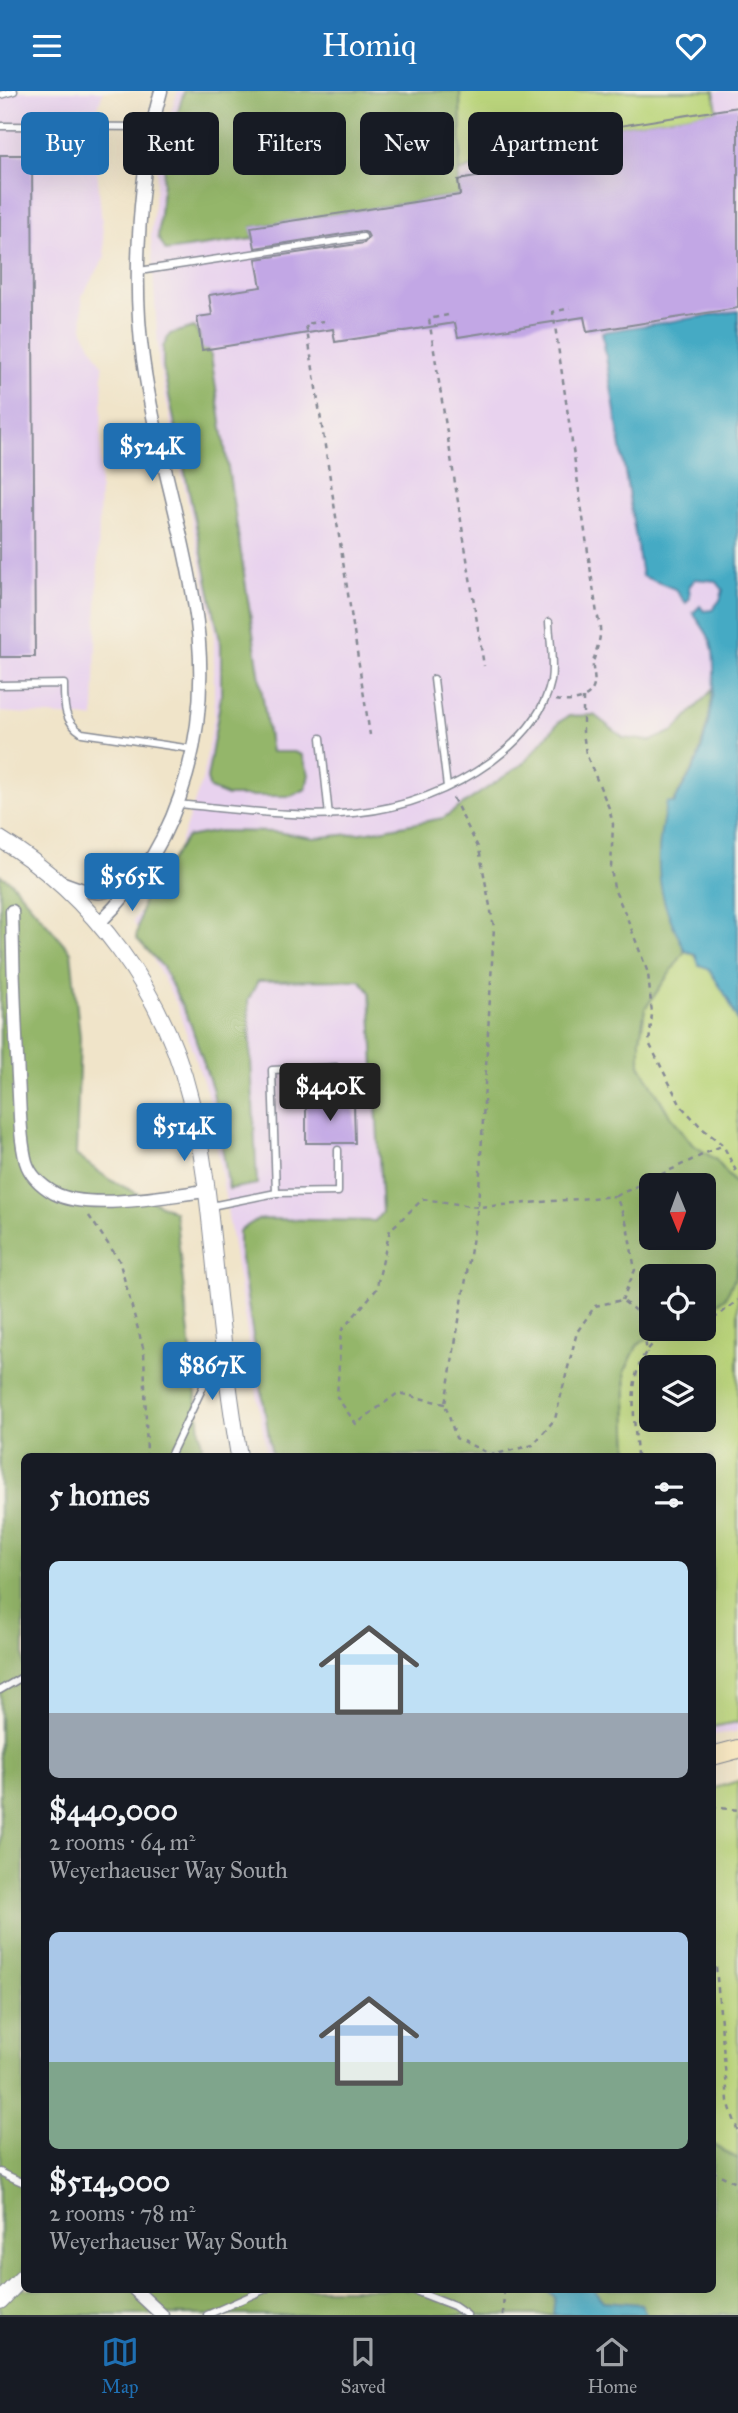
<!DOCTYPE html>
<meta charset="utf-8">
<style>
body{margin:0;font-family:"IM FELL Great Primer",serif;background:#20242c;color:#f1f3f6;height:100vh;display:flex;flex-direction:column;font-size:26px;white-space:nowrap}
*{box-sizing:border-box;margin:0}
p{font-size:23px;color:#9ea1a6}
.icon{flex:none;width:38px;height:38px;fill:none;stroke:currentColor;stroke-width:2;stroke-linecap:round;stroke-linejoin:round}
.map{position:relative;flex:1;overflow:hidden}
.drawer{position:absolute;left:21px;top:1362px;width:695px;height:840px;display:flex;flex-direction:column;background:#171b24;border-radius:10px;box-shadow:0 7px 28px #0002}
.drawer>*{flex:none}
.banner{position:absolute;left:21px;top:21px;width:696px;height:63px;display:flex;gap:14px}
.needle{width:46px;rotate:179deg}
.controls{position:absolute;left:639px;top:1082px;display:grid;gap:14px}
.controls a{display:grid;place-items:center;width:77px;height:77px;border-radius:10px;background:#171b24;box-shadow:0 7px 28px #0002;font-size:35px}
.price{position:absolute;translate:-50% -60px;padding:0 16px;border-radius:7px;background:#1f6fb2;color:#fff;font-size:23px;line-height:46px;filter:drop-shadow(0 2px 4px #0008)}
.price::after{content:'';position:absolute;left:50%;top:42px;width:21px;height:16px;margin-left:-10px;background:inherit;clip-path:polygon(0 0,100% 0,50% 100%)}
.price.selected{background:#222;color:#fff}
ul{padding:0;list-style:none}
li{display:grid;align-content:center;gap:14px;height:371px;padding:0 28px}
li span{display:grid;place-items:center;height:217px;border-radius:10px;color:#555}
li>.icon{margin-inline-start:auto}
span .icon{width:126px;height:126px;fill:#fffc;stroke-width:1}
li b{font-size:30px}
h2{display:flex;justify-content:space-between;align-items:center;height:84px;padding:0 28px;font-size:30px}
.pill{padding:0 24px;border-radius:10px;background:#171b24;box-shadow:0 7px 28px #0002;font-size:24px;line-height:63px}
.pill.selected{background:#1f6fb2;color:#fff}
header{display:flex;justify-content:space-between;align-items:center;height:91px;padding:0 28px;background:#1f6fb2;color:#fff;font-size:32px;font-weight:600}
.tabs{display:flex;justify-content:space-around;align-items:center;height:98px;border-top:2px solid #363941;background:#171b24;font-size:19px;color:#9ea1a6}
.tabs a{display:grid;justify-items:center;gap:4px}
.tabs .selected{color:#1f6fb2}
.map>svg:first-child{display:block}
.built{fill:#e8d2ee;fill-rule:evenodd}
.green{fill:#bbd57b;stroke:#6b826c;stroke-width:2;fill-rule:evenodd}
.forest{fill:#94b66b;stroke:#587264;stroke-width:2;fill-rule:evenodd}
.water{fill:#45aac4;stroke:#306c91;stroke-width:2}
.building{fill:#c2a7e5}
.lines{fill:none;stroke-linecap:round;stroke-linejoin:round}
.service-casing{stroke:#868a94;stroke-width:9}
.minor-casing{stroke:#868a94;stroke-width:15}
.tertiary-casing{stroke:#868a94;stroke-width:18}
.secondary-casing{stroke:#868a94;stroke-width:20}
.path{stroke:#868a94;stroke-width:2.5;stroke-dasharray:5 5;stroke-linecap:butt}
.service{stroke:#fff;stroke-width:6}
.minor{stroke:#fff;stroke-width:12}
.tertiary{stroke:#fff;stroke-width:16}
.secondary{stroke:#f8e8c3;stroke-width:18}
</style>
<header><svg class="icon" aria-label="menu" viewBox="0 0 24 24"><path d="M4 6h16M4 12h16M4 18h16"/></svg>Homiq<svg class="icon" aria-label="heart" viewBox="0 0 24 24"><path d="M12 20l-8-8c-3-5 5-10 8-4 3-6 11-1 8 4z"/></svg></header>
<div class="map">
<svg width="738" height="2224" viewBox="0 0 738 2224">
<rect width="100%" height="100%" fill="#f7f3e8"/>
<filter id="ink" filterUnits="userSpaceOnUse"><feTurbulence type="fractalNoise" baseFrequency=".0143" numOctaves="2"/><feDisplacementMap in="SourceGraphic" scale="14" xChannelSelector="R" yChannelSelector="G"/><feConvolveMatrix kernelMatrix="1 2 1 2 8 2 1 2 1" color-interpolation-filters="sRGB"/></filter>
<filter id="wash" filterUnits="userSpaceOnUse"><feTurbulence type="fractalNoise" baseFrequency=".00686" numOctaves="4" result="noise"/><feDisplacementMap in="SourceGraphic" scale="28" xChannelSelector="R" yChannelSelector="G"/><feGaussianBlur stdDeviation="1.57" result="paint"/><feColorMatrix in="noise" values="0 0 0 0 0 0 0 0 0 0 0 0 0 0 0 0 0 1.4 0 .05"/><feComposite in="paint" operator="in"/></filter>
<g filter="url(#wash)">
<rect width="100%" height="100%" fill="#f0e4c9"/>
<g class="built">
<polygon points="0,0 103,0 93,33 105,166 82,205 83,240 103,275 94,627 0,621"/>
<path d="M178,0H738V1639L735,1641L712,1644V1365H267L209,1007L176,912L133,830L170,780L202,690L214,625V536L159,274L151,146L160,53ZM651,1094H704V1146H651ZM651,1185H704V1237H651ZM651,1276H704V1328H651Z"/>
</g>
<g class="green">
<polygon points="460,0 714,0 717,20 557,45 459,81 461,57"/>
<path d="M685,860C712,868 728,907 738,931V1096L716,1069L692,1053L667,1020L640,974V948L645,918Z"/>
<path d="M738,1169V1631L712,1636V1365H628L625,1280L637,1255L660,1237H704V1221C728,1205 734,1199 738,1169ZM651,1276H704V1328H651Z"/>
<polygon points="738,1690 738,2068 712,2053 712,1698"/>
</g>
<g class="forest">
<polygon points="184,0 460,0 461,57 458,89 460,104 252,136 253,148 166,160 158,146 165,68"/>
<polygon points="194,236 211,264 271,661 294,661 302,664 309,683 306,698 291,705 227,705 210,698 207,688 221,606 221,554 163,276 163,256 170,243"/>
<path d="M713,598L709,626L697,670L673,712L664,810L685,860L645,918L640,948V974L667,1020L692,1053L716,1069L738,1096V1169L735,1187L725,1207L704,1221V1185H651V1237H660L637,1255L625,1280L628,1365H272L239,1156V1140L258,1128L375,1130L382,1121L370,901L360,889L258,890L248,909L257,1093L229,1098L213,1000L191,934L163,876L136,847L143,810L187,746L219,740L276,741L314,747L369,741L443,727L524,672L559,631L569,625L594,624L624,647L651,650L674,640ZM651,1094H704V1146H651Z"/>
<polygon points="0,784 10,790 71,861 80,946 76,1064 110,1089 175,1121 203,1365 24,1365 24,2198 712,2198 712,2053 738,2068 738,2224 0,2224"/>
</g>
<g class="water">
<path d="M738,220V931L728,908L708,877L699,874L695,863L685,860C678,844 668,826 664,809C655,778 659,742 667,711L674,712C681,698 692,683 698,668C709,636 717,595 713,560C711,545 701,534 693,522L700,515L704,520L712,519L720,509L723,499L716,490L695,488L689,496L690,507L686,512L675,498L642,485L602,241Z"/>
<polygon points="546,2198 593,2198 603,2210 641,2213 647,2224 557,2224 553,2223 555,2206"/>
</g>
<g id="blocks">
<g class="building">
<polygon points="738,16 738,217 587,241 584,226 458,246 455,232 335,251 333,238 202,259 197,226 212,224 209,204 261,196 256,168 364,152 369,146 367,142 362,140 255,157 251,136 460,104 458,89 511,80 509,67 560,59 557,45"/>
<polygon points="0,64 32,64 35,566 0,566"/>
<polygon points="306,1011 354,1011 355,1052 306,1052"/>
</g>
</g>
</g>
<g filter="url(#ink)">
<use href="#blocks" fill-opacity="0" stroke="#868a94" stroke-width="2"/>
<g class="lines">
<defs>
<g id="service">
<polyline points="0,4 14,0"/>
<polyline points="0,35 152,36"/>
<polyline points="139,180 363,146"/>
<polyline points="434,588 447,696"/>
<path d="M0,594L64,593C64,613 63,630 82,642L192,658"/>
<polyline points="321,647 329,725"/>
<path d="M178,713C295,724 390,743 492,670C519,650 544,624 551,590C554,572 550,550 549,531"/>
<polyline points="276,1102 272,979 336,976"/>
<polyline points="211,1115 276,1102 338,1101 338,1059"/>
<polyline points="170,1365 220,1260"/>
<polyline points="0,1599 24,1585"/>
<polyline points="0,2081 24,2092"/>
<polyline points="410,2198 454,2215 467,2224"/>
<polyline points="207,2224 266,2198"/>
</g>
<g id="minor">
<path d="M61,791C98,805 100,805 136,789"/>
<path d="M12,820C13,875 15,930 18,986C20,1013 19,1044 26,1071C30,1084 42,1095 54,1102C90,1121 167,1104 207,1100"/>
<path d="M99,832C186,749 214,628 194,511C181,429 154,350 143,268C132,189 139,77 161,0"/>
<polyline points="134,2198 162,2224"/>
</g>
<g id="tertiary">
<path d="M0,748C92,804 165,903 190,1007C205,1066 210,1126 216,1186C222,1246 229,1306 239,1365"/>
<polyline points="0,2210 24,2185"/>
</g>
<polyline id="secondary" points="712,1665 738,1658"/>
</defs>
<use href="#service" class="service-casing"/>
<use href="#minor" class="minor-casing"/>
<use href="#tertiary" class="tertiary-casing"/>
<use href="#secondary" class="secondary-casing"/>
<g class="path">
<polyline points="448,224 429,228 484,575"/>
<polyline points="324,230 306,233 370,644"/>
<polyline points="583,607 583,641 586,663 609,717 613,733 611,777 614,798 626,824 648,882 652,923 649,952 681,1015 703,1038 723,1054 738,1084"/>
<path d="M556,609C569,612 591,610 594,594C596,587 592,579 593,572C598,550 604,546 597,523L553,221L570,217"/>
<polyline points="453,707 479,758 494,836 478,1116 445,1313 456,1347 492,1364 533,1354 555,1328 577,1241 595,1215 622,1209 642,1225 647,1262"/>
<polyline points="616,1105 723,1054"/>
<polyline points="89,1125 119,1169 144,1260 147,1365"/>
<polyline points="704,1231 718,1225 738,1209"/>
<polyline points="445,1313 398,1302 356,1333 337,1306 341,1240 376,1199 390,1139 423,1108 478,1116 616,1105 627,1134 635,1179 622,1209"/>
<path d="M637,1365C635,1323 622,1271 664,1244C670,1241 678,1239 685,1237"/>
<polyline points="712,1716 738,1719"/>
<polyline points="712,1867 716,1876 728,2010 738,2041"/>
<polyline points="712,2080 738,2093"/>
<polyline points="503,2224 504,2198"/>
</g>
<use href="#service" class="service"/>
<use href="#minor" class="minor"/>
<use href="#tertiary" class="tertiary"/>
<use href="#secondary" class="secondary"/>
</g>
</g>
</svg>
<div class="controls">
<a><svg class="needle" viewBox="-14 -14 28 28"><path d="M0-13l5 13h-10z" fill="#e53935"/><path d="M0 13l5-13h-10z" fill="#9ea1a6"/></svg></a>
<a><svg class="icon" aria-label="locate" viewBox="0 0 24 24"><circle cx="12" cy="12" r="6"/><path d="M12 2v4M12 18v4M2 12h4M18 12h4"/></svg></a>
<a><svg class="icon" aria-label="layers" viewBox="0 0 24 24"><path d="M12 4l9 5-9 5-9-5zM3 14l9 5 9-5"/></svg></a>
</div>
<b class="price" style="left:152px;top:392px">$524K</b>
<b class="price" style="left:132px;top:822px">$565K</b>
<b class="price selected" style="left:330px;top:1032px">$440K</b>
<b class="price" style="left:184px;top:1072px">$514K</b>
<b class="price" style="left:212px;top:1311px">$867K</b>
<div class="banner">
<a class="pill selected">Buy</a>
<a class="pill">Rent</a>
<a class="pill">Filters</a>
<a class="pill">New</a>
<a class="pill">Apartment</a>
</div>
<section class="drawer">
<h2>5 homes<svg class="icon" aria-label="filters" viewBox="0 0 24 24"><path d="M4 7h16M4 17h16"/><circle cx="9" cy="7" r="2"/><circle cx="15" cy="17" r="2"/></svg></h2>
<ul>
<li><span style="background:linear-gradient(#bfe0f5 70%,#9aa5b1 0)"><svg class="icon" aria-label="home" viewBox="0 0 24 24"><path d="M3 11l9-7 9 7M6 9v11h12V9"/></svg></span><div><b>$440,000</b><p>2 rooms · 64 m²</p><p>Weyerhaeuser Way South</p></div></li>
<li><span style="background:linear-gradient(#a9c7e8 60%,#7fa58c 0)"><svg class="icon" aria-label="home" viewBox="0 0 24 24"><path d="M3 11l9-7 9 7M6 9v11h12V9"/></svg></span><div><b>$514,000</b><p>2 rooms · 78 m²</p><p>Weyerhaeuser Way South</p></div></li>
</ul>
</section>
</div>
<nav class="tabs">
<a class="selected"><svg class="icon" aria-label="map" viewBox="0 0 24 24"><path d="M3 6l6-2 6 2 6-2v14l-6 2-6-2-6 2zM9 4v14M15 6v14"/></svg>Map</a>
<a><svg class="icon" aria-label="saved" viewBox="0 0 24 24"><path d="M7 4h10v16l-5-4-5 4z"/></svg>Saved</a>
<a><svg class="icon" aria-label="home" viewBox="0 0 24 24"><path d="M3 11l9-7 9 7M6 9v11h12V9"/></svg>Home</a>
</nav>
